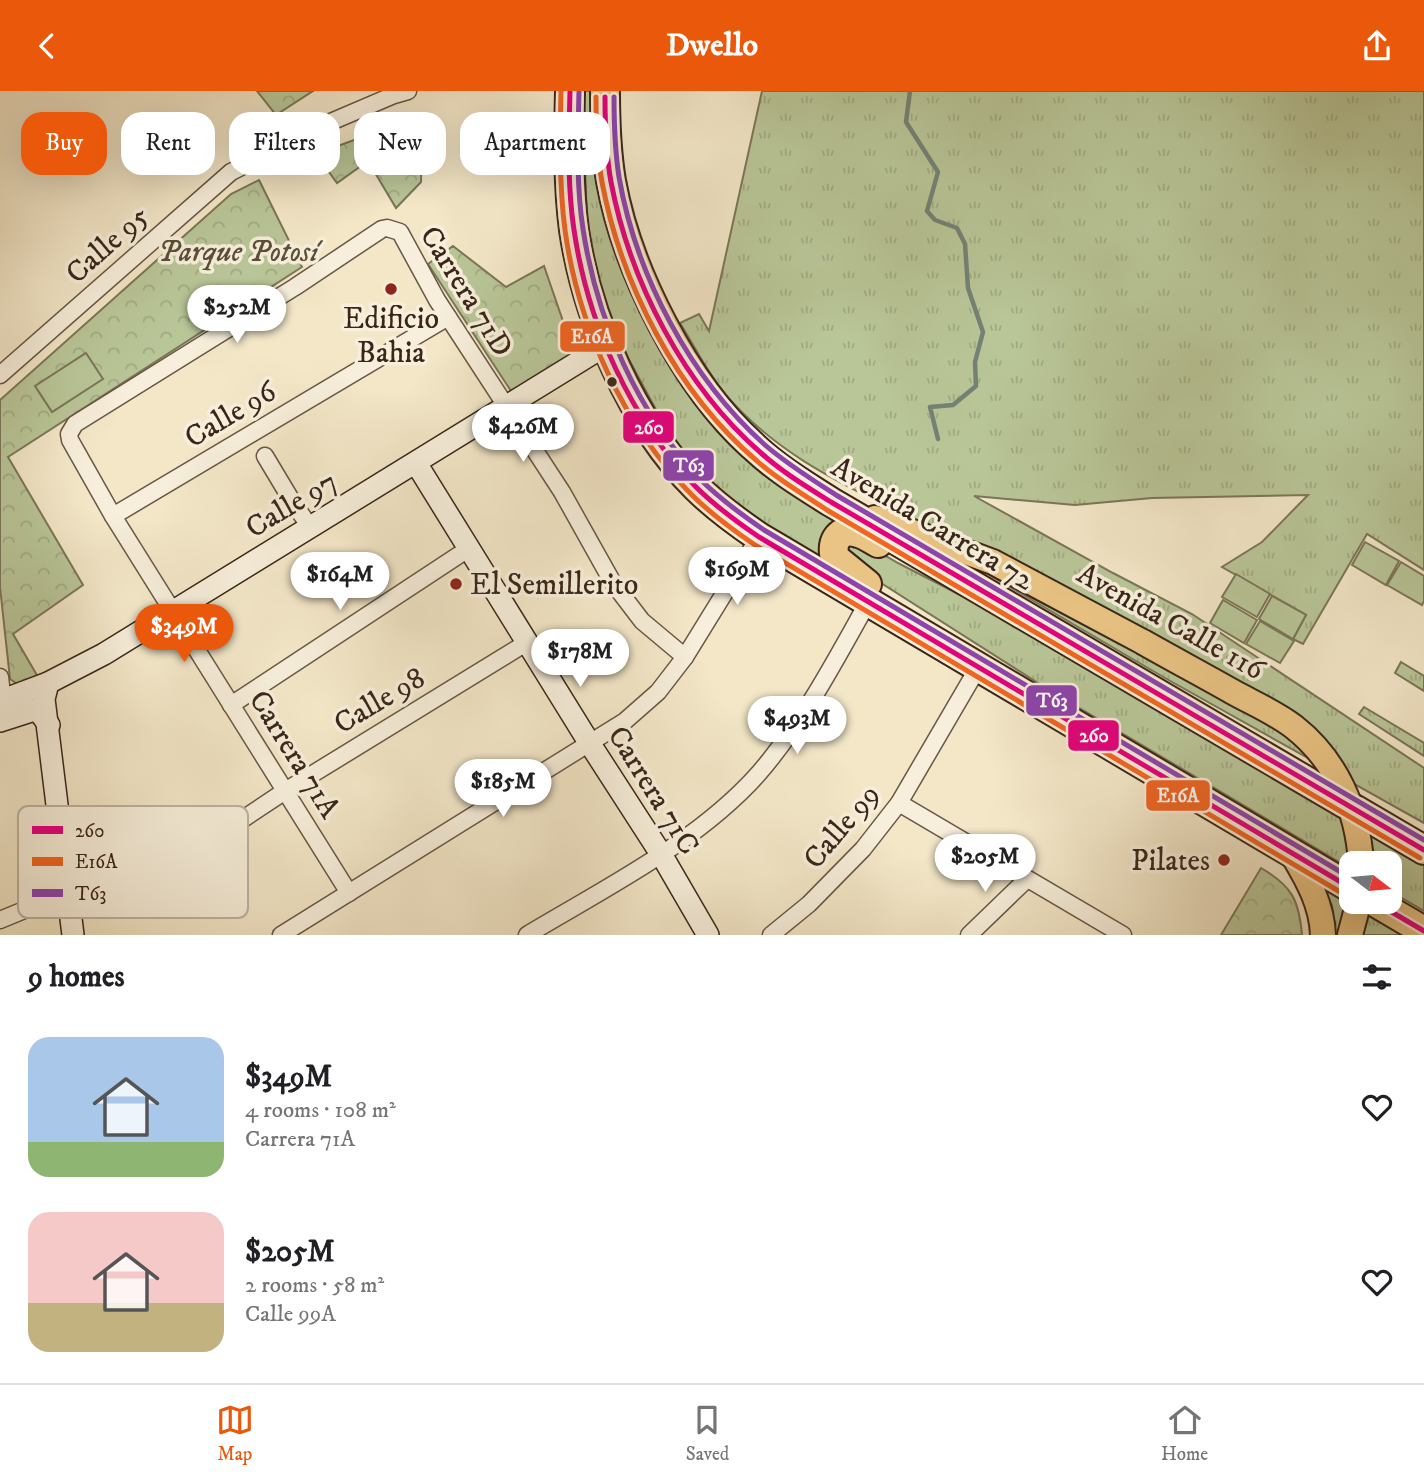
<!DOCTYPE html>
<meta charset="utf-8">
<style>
body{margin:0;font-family:"IM FELL DW Pica",serif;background:#f6f6f6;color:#202124;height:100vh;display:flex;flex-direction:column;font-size:26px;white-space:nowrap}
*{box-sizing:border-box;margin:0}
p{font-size:23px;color:#757577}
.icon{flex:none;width:38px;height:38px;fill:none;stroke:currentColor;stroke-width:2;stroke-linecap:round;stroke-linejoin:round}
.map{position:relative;height:844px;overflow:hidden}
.panel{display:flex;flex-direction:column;background:#fff;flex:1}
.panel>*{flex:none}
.hud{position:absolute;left:21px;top:21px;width:700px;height:63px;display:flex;gap:14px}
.needle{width:46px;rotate:106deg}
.fabs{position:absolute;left:1339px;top:760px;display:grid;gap:14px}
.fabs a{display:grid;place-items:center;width:63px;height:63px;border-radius:14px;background:#fff;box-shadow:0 7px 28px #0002;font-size:35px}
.price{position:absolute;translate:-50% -60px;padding:0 16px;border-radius:24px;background:#fff;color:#222;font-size:23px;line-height:46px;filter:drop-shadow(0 2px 4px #0008)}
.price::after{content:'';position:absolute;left:50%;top:42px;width:21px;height:16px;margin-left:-10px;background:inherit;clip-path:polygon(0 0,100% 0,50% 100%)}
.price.selected{background:#ea580c;color:#fff}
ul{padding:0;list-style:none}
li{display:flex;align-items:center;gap:21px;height:175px;padding:0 28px}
li span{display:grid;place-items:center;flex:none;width:196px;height:140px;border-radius:21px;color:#555}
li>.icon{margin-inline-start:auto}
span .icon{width:84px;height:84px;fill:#fffc;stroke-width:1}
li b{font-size:30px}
h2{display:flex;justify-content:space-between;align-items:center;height:84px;padding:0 28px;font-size:30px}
.pill{padding:0 24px;border-radius:21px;background:#fff;box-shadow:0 7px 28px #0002;font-size:24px;line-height:63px}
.pill.selected{background:#ea580c;color:#fff}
header{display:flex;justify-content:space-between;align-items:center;height:91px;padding:0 28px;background:#ea580c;color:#fff;font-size:32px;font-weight:800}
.tab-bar{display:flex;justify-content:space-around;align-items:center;height:98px;border-top:2px solid #e0e0e0;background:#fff;font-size:19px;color:#757577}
.tab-bar a{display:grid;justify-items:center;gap:4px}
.tab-bar .selected{color:#ea580c}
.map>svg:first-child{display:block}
.grass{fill:url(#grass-tufts);stroke:#7a7658;stroke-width:2}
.park{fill:url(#park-crowns);stroke:#7a7658;stroke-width:2}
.garden{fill:#b9c698;stroke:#7a7658;stroke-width:2}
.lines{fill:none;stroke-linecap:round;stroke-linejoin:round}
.stream{stroke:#748275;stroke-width:4.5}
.street-casing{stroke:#685645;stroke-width:19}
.secondary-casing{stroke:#3a2619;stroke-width:24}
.primary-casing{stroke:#3a2619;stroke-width:28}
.highway-casing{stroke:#3a2619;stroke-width:32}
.street{stroke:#f7efdb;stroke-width:16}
.secondary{stroke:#f7efdb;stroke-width:21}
.primary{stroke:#eac484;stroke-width:24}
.highway{stroke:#eac484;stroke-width:28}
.primary-bridge-casing{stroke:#3a2619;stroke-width:28;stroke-linecap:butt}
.primary-bridge{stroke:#eac484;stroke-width:24}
.bus-1-casing{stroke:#f7efdb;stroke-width:10}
.bus-2-casing{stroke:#f7efdb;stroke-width:10}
.bus-3-casing{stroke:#f7efdb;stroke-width:10}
.bus-1{stroke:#e5007d;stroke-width:5}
.bus-2{stroke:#f26522;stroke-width:5}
.bus-3{stroke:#8e44ad;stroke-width:5}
.poi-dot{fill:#8f2418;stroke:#f7efdb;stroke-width:2.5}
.bus-dot{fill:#3a2619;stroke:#f7efdb;stroke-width:2.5}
.labels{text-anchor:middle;stroke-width:7;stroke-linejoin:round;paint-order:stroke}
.street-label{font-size:30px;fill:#3a2619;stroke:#f7efdb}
.park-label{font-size:30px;font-style:italic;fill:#5a4e39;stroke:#f7efdb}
.poi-label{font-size:30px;fill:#3a2619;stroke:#f7efdb}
.key{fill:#f7efdb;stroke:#beb3a1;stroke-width:2}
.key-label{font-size:19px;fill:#3a2619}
.line-badge{stroke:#f7efdb;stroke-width:2.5}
.badge-label{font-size:19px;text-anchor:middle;font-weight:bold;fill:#fff}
</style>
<header><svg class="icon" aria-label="back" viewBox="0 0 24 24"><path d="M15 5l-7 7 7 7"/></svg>Dwello<svg class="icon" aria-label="share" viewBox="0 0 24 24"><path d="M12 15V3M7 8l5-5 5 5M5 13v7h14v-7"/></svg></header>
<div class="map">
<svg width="1424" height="844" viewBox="0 0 1424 844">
<defs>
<pattern id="grass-tufts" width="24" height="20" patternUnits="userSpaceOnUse" patternTransform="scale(1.75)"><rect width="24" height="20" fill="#b9c698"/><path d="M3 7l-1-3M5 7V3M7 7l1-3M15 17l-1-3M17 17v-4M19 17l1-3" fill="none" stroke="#a0aa82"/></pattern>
<pattern id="park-crowns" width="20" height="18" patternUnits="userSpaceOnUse" patternTransform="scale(1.75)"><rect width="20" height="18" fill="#b9c698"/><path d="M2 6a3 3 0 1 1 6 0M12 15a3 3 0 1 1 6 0" fill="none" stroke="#a0aa82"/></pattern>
</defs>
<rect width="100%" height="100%" fill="#f3e7c8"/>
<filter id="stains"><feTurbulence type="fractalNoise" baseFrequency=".00286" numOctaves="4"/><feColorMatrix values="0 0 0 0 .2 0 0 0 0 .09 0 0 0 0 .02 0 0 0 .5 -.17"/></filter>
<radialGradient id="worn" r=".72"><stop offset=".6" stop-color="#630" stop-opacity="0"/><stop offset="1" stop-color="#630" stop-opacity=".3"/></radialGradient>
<g class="grass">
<polygon points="582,0 596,0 649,233 849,434 826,471 745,420 694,376 659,324 621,254 600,197 587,129"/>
<path d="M762,0H1424V479L1367,443L1303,553L1293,548L1306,524L1222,476L1262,451L1308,404L1152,407L1075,414L974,405L1113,482L1192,523L1424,677V732L1165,587L986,482L981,487L924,452L916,430C847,395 778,365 726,304C708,283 695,256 680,232L699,223L709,240Z"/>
<polygon points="864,452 898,472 1007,528 1424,771 1424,820 1390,800 1390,772 1351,772 1351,778 1049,599 856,476 844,456"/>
<polygon points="1401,571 1424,585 1424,600 1395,582"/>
<polygon points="1364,616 1424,652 1424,665 1359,623"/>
<polygon points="1318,794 1406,844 1335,844 1332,814"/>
</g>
<g class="park">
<polygon points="257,0 313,0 276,24"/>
<polygon points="422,24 421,91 396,117 368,70 337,92 316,63"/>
<polygon points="259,89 302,176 8,366 83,494 13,543 38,586 23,597 10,588 0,496 0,309 231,103"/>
<polygon points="453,155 506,196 544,175 575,265 511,300 428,173"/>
<path d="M1261,777C1292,795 1299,809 1302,844H1221Z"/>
</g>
<g class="garden">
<polygon points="86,262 103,288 52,321 35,295"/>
<polygon points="1365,451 1399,470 1386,494 1352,474"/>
<polygon points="1401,471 1424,485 1424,510 1422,514 1387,494"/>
<polygon points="1236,483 1270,503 1257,526 1222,506"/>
<polygon points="1272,505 1306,524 1293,548 1259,528"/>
<polygon points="1223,509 1257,529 1244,552 1210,532"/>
<polygon points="1260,530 1294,550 1280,572 1246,553"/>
</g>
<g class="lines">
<polyline class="stream" points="910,0 906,31 938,81 927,120 935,129 957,137 965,153 968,197 983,241 975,271 976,295 953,314 930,316 938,348"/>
<defs>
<g id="street">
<polyline points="0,284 231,81 333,30 394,4 408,0"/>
<polyline points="265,365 292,410 310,436"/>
<polyline points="113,425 448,226"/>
<polyline points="0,586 4,619"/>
<polyline points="231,614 468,458"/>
<polyline points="899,712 1123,844"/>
<polyline points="192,762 285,700 526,552"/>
<polyline points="349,802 113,425 70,349 69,343 75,333 295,196 382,138 387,137 400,141 437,209 562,401 613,492 642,530 685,566"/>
<polyline points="0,829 68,801"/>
<polyline points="281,844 625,630 658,601 685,566 759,446"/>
<path d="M527,844C605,797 698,751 759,682C803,631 835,570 868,511"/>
<polyline points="771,844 809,813 863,758 899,712 979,575"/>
<polyline points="969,844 1026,789"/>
</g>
<g id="secondary">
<polyline points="416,372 590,653 661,763 708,844"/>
<polyline points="48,592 44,608 73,844"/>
<polyline points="0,610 48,592 104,563 606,254"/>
<polyline points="0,630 34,619 40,622 49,634"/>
</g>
<g id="primary">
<polyline points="875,427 993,471 1143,551"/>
<path d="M1293,764C1308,789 1322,814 1323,844"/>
<polyline points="1350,844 1359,810"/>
</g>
<g id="highway">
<path d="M570,0C569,46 568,93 574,139C587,227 632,332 696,396C715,415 737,431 759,446L1351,797"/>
<path d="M605,0C605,30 606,60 611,90C627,179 685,294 753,355C776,377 804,394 831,411L1424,759"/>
<path d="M867,493L835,467C830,450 840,436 858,442C866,444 872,449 878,452"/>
<polyline points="1373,810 1424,840"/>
</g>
</defs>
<use href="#street" class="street-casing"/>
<use href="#secondary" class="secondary-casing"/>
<use href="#primary" class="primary-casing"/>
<use href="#highway" class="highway-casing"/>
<use href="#street" class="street"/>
<use href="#secondary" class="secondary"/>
<use href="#primary" class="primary"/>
<use href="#highway" class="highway"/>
<defs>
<path id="primary-bridge" d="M1143,551C1173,568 1203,584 1233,601C1253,612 1276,622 1294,636C1336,669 1358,719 1361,772"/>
</defs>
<use href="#primary-bridge" class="primary-bridge-casing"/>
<use href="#primary-bridge" class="primary-bridge"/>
<defs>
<g id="bus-1">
<path d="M570,0C569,46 567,93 574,139C588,233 630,328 696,396C715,415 737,431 759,446L1351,797"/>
<path d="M605,6C605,34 606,63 611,91C630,191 684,295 761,362C782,381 807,396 831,411L1424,759"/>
<polyline points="1373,810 1424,840"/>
</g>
<g id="bus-2">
<path d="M561,0C560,46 559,93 565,139C578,234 623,335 692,404C711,423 733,439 755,454L1347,805"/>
<path d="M596,6C596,34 597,63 602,91C621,193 677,302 757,370C778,389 803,403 827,419L1420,767"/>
</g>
<g id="bus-3">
<path d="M579,0C578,46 576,93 583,138C597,230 637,321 701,389C720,408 742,424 764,439L1351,787"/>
<path d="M614,6C614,33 615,60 619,86C636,185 691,288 765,354C787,373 811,388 836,404L1424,749"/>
</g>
</defs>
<use href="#bus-1" class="bus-1-casing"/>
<use href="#bus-2" class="bus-2-casing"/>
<use href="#bus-3" class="bus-3-casing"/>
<use href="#bus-1" class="bus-1"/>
<use href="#bus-2" class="bus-2"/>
<use href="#bus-3" class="bus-3"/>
</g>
<g class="poi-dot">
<circle cx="391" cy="198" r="7"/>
<circle cx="456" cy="493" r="7"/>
<circle cx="1224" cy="769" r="7"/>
</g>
<circle class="bus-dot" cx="612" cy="291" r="6"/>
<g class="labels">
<g class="street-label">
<text transform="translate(107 153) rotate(-42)" y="10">Calle 95</text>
<text transform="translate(467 200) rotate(58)" y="10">Carrera 71D</text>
<text transform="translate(230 323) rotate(-31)" y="10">Calle 96</text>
<text transform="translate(291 413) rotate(-31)" y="10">Calle 97</text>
<text transform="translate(933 432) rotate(31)" y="10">Avenida Carrera 72</text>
<text transform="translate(1171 530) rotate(29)" y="10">Avenida Calle 116</text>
<text transform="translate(379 609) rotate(-31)" y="10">Calle 98</text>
<text transform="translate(295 663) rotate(58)" y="10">Carrera 71A</text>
<text transform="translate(654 699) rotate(58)" y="10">Carrera 71C</text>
<text transform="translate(841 735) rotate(-50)" y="10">Calle 99</text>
</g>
<g class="park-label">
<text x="238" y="170">Parque Potosí</text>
</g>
<g class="poi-label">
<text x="391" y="237">Edificio<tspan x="391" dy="34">Bahia</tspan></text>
<text x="470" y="503" text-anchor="start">El Semillerito</text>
<text x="1210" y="779" text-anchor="end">Pilates</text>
</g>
</g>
<rect x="18" y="715" width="230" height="112" rx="10" class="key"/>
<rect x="32" y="735" width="31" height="8" fill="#e5007d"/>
<rect x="32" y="766" width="31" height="9" fill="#f26522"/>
<rect x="32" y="798" width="31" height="8" fill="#8e44ad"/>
<g class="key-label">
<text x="75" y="746">260</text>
<text x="75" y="777">E16A</text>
<text x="75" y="809">T63</text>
</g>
<g class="line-badge">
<rect x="559" y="229" width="67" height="33" rx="7" fill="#f26522"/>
<rect x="622" y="319" width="53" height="34" rx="7" fill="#e5007d"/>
<rect x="662" y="358" width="53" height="33" rx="7" fill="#8e44ad"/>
<rect x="1025" y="593" width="53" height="33" rx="7" fill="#8e44ad"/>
<rect x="1067" y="628" width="53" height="33" rx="7" fill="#e5007d"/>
<rect x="1145" y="688" width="66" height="33" rx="7" fill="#f26522"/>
</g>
<g class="badge-label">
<text x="592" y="252">E16A</text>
<text x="649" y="343">260</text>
<text x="689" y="381">T63</text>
<text x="1052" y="616">T63</text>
<text x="1094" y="651">260</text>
<text x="1178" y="711">E16A</text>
</g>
<rect width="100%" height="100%" filter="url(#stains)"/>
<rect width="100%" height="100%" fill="url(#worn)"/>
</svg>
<div class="fabs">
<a><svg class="needle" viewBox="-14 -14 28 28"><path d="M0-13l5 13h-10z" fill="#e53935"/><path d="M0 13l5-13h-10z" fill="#757577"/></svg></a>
</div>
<b class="price" style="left:237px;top:254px">$252M</b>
<b class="price" style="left:523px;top:373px">$426M</b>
<b class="price" style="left:737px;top:516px">$169M</b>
<b class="price" style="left:340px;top:521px">$164M</b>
<b class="price selected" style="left:184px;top:573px">$349M</b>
<b class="price" style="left:580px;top:598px">$178M</b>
<b class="price" style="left:797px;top:665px">$493M</b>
<b class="price" style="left:503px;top:728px">$185M</b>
<b class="price" style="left:985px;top:803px">$205M</b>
<div class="hud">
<a class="pill selected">Buy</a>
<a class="pill">Rent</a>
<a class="pill">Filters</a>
<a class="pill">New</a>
<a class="pill">Apartment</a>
</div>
</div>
<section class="panel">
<h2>9 homes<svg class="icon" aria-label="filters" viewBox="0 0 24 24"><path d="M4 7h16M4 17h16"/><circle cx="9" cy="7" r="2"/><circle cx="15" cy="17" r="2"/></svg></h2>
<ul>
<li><span style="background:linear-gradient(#a9c7e8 75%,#8fb573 0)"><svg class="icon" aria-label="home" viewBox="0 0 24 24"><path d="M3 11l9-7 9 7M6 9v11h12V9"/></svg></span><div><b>$349M</b><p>4 rooms · 108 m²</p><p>Carrera 71A</p></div><svg class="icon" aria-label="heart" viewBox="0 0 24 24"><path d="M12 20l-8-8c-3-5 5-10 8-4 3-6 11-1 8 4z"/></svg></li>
<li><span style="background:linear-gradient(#f6c9c9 65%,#c2b280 0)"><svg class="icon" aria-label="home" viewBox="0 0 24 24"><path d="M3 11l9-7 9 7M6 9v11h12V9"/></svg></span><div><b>$205M</b><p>2 rooms · 58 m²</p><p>Calle 99A</p></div><svg class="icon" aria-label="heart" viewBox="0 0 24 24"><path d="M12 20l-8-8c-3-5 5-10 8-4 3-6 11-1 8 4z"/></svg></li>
</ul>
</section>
<nav class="tab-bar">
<a class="selected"><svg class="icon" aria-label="map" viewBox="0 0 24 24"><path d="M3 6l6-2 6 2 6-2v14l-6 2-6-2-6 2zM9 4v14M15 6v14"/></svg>Map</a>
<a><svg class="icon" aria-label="saved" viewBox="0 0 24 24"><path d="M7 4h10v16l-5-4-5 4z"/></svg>Saved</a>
<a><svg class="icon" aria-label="home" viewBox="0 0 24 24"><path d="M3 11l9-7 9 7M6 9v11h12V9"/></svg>Home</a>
</nav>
